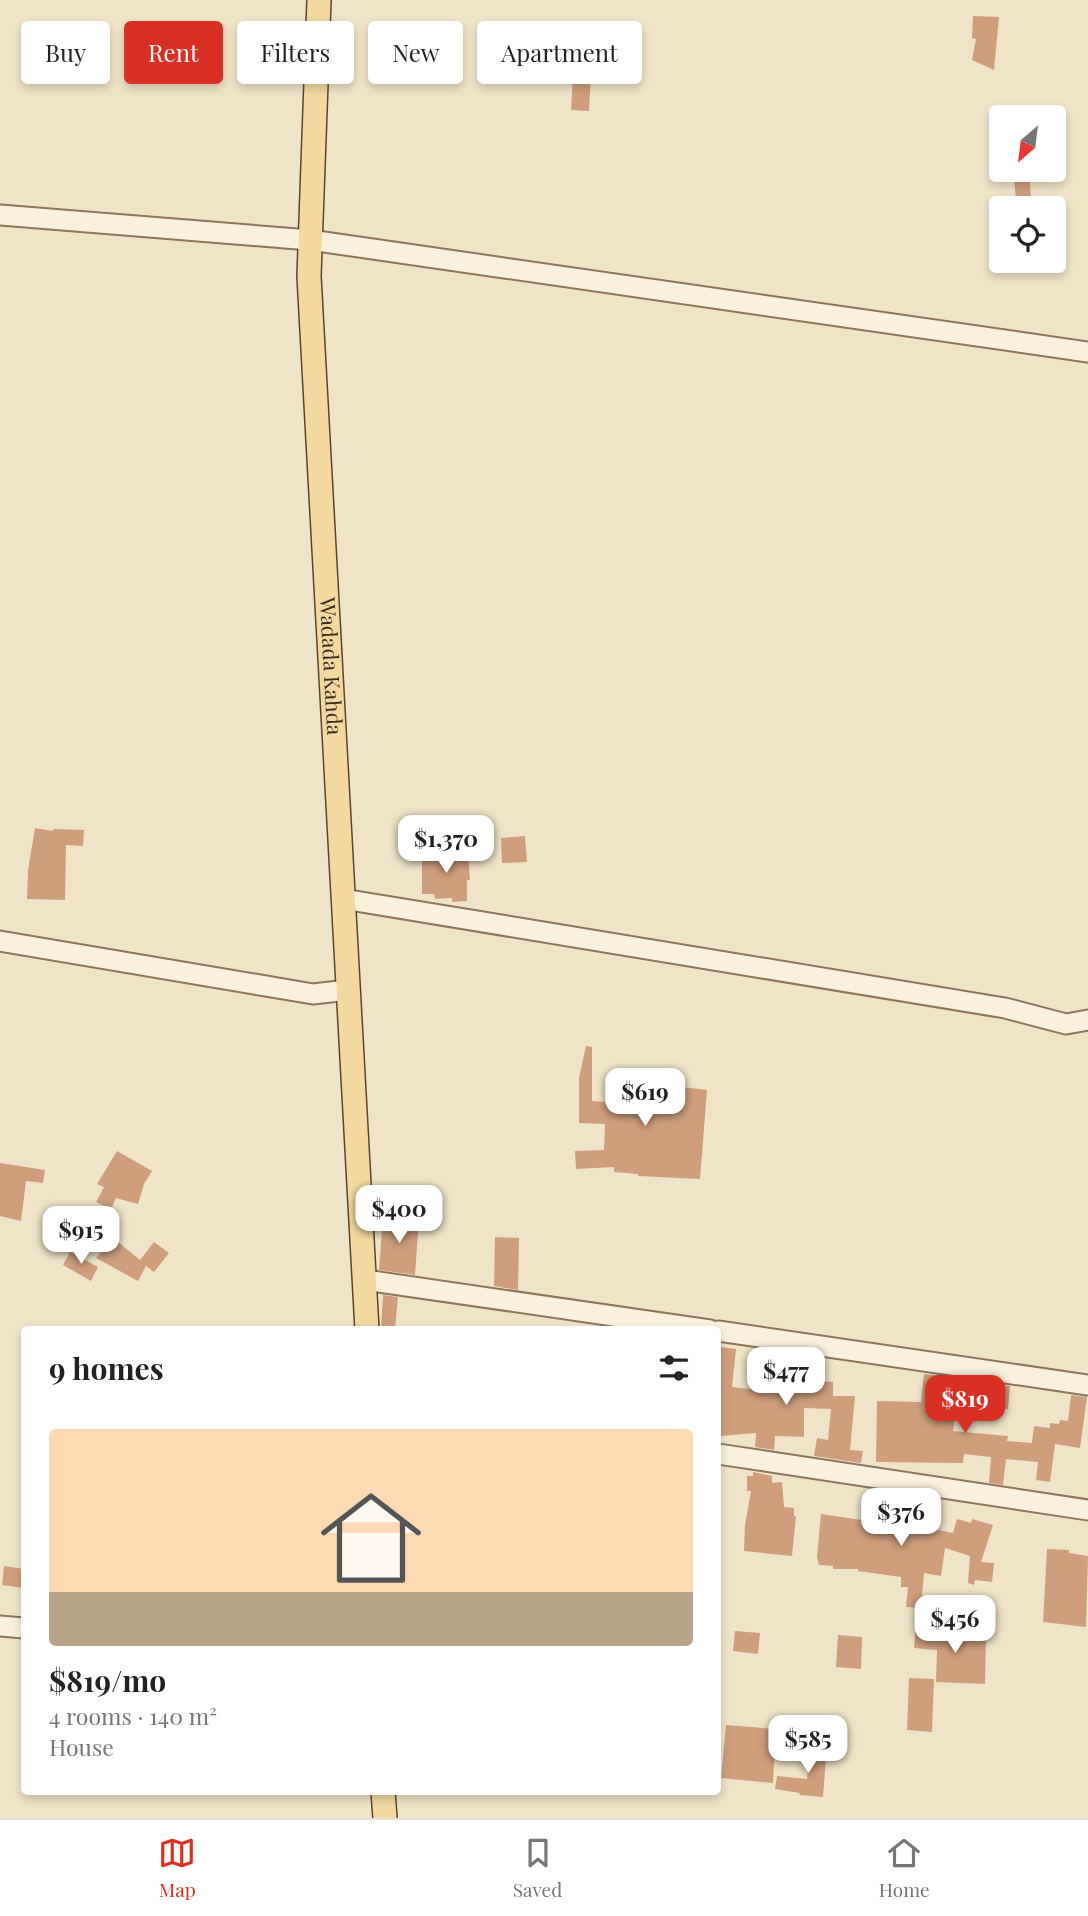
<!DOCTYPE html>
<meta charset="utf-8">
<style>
body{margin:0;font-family:"Playfair Display",serif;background:#f2f2f2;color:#222;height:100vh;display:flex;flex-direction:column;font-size:26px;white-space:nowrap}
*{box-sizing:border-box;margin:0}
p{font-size:23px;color:#767676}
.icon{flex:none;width:38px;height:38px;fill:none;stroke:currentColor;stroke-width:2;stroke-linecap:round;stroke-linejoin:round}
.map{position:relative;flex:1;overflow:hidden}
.panel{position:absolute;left:21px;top:1326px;width:700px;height:469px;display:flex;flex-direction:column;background:#fff;border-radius:7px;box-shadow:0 4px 10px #0003}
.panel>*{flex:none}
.banner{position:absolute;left:21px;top:21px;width:700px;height:63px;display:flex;gap:14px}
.needle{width:46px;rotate:208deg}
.controls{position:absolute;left:989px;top:105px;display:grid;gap:14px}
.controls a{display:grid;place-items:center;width:77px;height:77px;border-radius:7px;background:#fff;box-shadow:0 4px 10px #0003;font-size:35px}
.price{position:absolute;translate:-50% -60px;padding:0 16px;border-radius:14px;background:#fff;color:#222;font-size:23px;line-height:46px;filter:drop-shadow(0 2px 4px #0008)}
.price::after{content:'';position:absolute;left:50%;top:42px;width:21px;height:16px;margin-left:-10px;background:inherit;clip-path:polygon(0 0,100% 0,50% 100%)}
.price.current{background:#d93025;color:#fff}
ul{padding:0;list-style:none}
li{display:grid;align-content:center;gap:14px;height:371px;padding:0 28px}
li span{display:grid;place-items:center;height:217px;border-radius:7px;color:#555}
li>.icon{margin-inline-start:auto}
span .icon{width:126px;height:126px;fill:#fffc;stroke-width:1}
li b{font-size:30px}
h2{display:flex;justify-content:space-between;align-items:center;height:84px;padding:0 28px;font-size:30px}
.tag{padding:0 24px;border-radius:7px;background:#fff;box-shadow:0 4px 10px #0003;font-size:24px;line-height:63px}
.tag.current{background:#d93025;color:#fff}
.dock{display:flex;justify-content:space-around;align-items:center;height:98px;border-top:2px solid #e0e0e0;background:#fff;font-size:19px;color:#767676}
.dock a{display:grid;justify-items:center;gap:4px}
.dock .current{color:#d93025}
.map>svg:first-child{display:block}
.building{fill:#cf9f7d}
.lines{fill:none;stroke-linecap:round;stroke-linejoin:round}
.minor-casing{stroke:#8d765c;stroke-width:23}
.major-casing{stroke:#5b4430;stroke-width:26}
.minor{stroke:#faf1dc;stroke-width:19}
.major{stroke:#f3d9a0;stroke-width:23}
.labels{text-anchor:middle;stroke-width:6;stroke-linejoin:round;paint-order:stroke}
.street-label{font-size:21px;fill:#3d2e20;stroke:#f7eed8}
</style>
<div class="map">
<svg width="1088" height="1818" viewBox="0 0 1088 1818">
<rect width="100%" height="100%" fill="#f0e4c8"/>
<g class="building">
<polygon points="973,16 999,17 994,70 972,60 976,39 972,38"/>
<polygon points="573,74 591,75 589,111 571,110"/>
<polygon points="1013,170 1029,170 1031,198 1016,199"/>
<polygon points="35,828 53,831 53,829 84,830 83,846 66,845 65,900 27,899 28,870"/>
<polygon points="525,836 527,862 502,863 501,838"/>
<polygon points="445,850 445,853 468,852 470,880 467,880 467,901 452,902 452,898 435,899 434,894 422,894 422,851"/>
<polygon points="586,1046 592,1047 592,1101 618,1103 619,1083 630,1083 630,1081 707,1090 700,1179 638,1176 638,1174 614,1172 614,1167 576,1169 575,1151 604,1150 605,1124 579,1123 579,1078"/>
<polygon points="117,1151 152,1171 144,1184 138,1204 116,1198 111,1209 96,1202 104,1187 97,1184"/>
<polygon points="0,1163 45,1170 43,1183 26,1181 21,1221 0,1216"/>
<polygon points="383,1216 419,1219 415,1275 379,1270"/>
<polygon points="495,1237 519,1238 518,1290 494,1286"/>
<polygon points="113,1238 140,1260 154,1242 169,1253 154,1272 146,1266 138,1281 96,1258"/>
<polygon points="70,1252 98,1267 91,1281 63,1265"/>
<polygon points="383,1295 398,1297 395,1330 381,1330"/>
<polygon points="720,1347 736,1349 732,1387 777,1392 780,1355 822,1359 822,1381 833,1382 833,1396 855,1396 850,1450 863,1451 861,1463 814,1456 817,1438 828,1440 831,1409 804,1408 804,1437 775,1436 774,1450 755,1447 756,1433 720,1436 718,1418 718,1351 720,1351"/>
<polygon points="924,1374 944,1376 942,1405 956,1407 953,1431 1008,1436 1007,1441 1032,1443 1034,1426 1050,1428 1050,1423 1059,1424 1060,1420 1068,1421 1071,1395 1087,1397 1080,1448 1055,1444 1050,1482 1036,1480 1038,1462 1006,1459 1003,1485 989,1483 991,1457 964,1454 963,1463 876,1462 877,1401 921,1402"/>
<polygon points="973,1382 1010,1386 1008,1409 971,1406"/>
<polygon points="753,1472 772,1476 772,1483 782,1482 784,1507 794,1508 794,1516 796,1516 792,1556 744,1551 745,1525 751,1491 747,1491 747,1476 753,1476"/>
<polygon points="879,1494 899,1497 895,1524 919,1526 953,1533 957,1519 971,1523 972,1519 993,1525 981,1562 994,1563 992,1582 975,1580 974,1585 968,1583 970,1556 945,1548 941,1576 924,1573 921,1608 906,1607 908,1587 901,1587 901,1577 858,1571 858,1569 833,1569 833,1566 819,1565 817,1557 821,1514 875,1522"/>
<polygon points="1047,1549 1069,1550 1069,1553 1088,1556 1086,1627 1043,1622"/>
<polygon points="4,1566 24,1569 24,1588 2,1585"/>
<polygon points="916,1625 936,1628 962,1636 986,1637 985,1684 936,1682 937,1650 914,1648"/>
<polygon points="735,1631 760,1633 758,1654 733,1651"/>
<polygon points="838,1635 862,1637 861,1669 836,1667"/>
<polygon points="909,1678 934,1679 932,1732 907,1730"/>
<polygon points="726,1725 776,1729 773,1783 721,1778"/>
<polygon points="809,1743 827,1745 823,1797 799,1795 800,1793 775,1789 777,1776 807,1779"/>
</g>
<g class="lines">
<defs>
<g id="minor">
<polyline points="0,215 310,240 1088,352"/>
<polyline points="343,899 1005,1008 1066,1024 1088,1020"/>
<polyline points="0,941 313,994 348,990"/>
<polyline points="365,1280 710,1330"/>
<polyline points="718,1331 1088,1385"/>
<polyline points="718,1454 1088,1510"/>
<polyline points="0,1626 24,1628"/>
</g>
<g id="major">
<path id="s1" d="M319,0L309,276L367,1330"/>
<polyline points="383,1792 385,1818"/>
</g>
</defs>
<use href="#minor" class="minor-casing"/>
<use href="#major" class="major-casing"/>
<use href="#minor" class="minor"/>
<use href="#major" class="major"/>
</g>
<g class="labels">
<g class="street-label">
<text dy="7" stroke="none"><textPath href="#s1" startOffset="667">Wadada Kahda</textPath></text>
</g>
</g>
</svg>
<div class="controls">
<a><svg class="needle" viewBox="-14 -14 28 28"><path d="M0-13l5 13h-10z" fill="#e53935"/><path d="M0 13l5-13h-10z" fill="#767676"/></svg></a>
<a><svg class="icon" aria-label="locate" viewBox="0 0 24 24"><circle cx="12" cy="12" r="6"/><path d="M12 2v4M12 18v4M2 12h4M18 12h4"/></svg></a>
</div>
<b class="price" style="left:446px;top:875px">$1,370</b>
<b class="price" style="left:645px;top:1128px">$619</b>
<b class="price" style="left:399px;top:1245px">$400</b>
<b class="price" style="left:81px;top:1266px">$915</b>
<b class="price" style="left:786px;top:1407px">$477</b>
<b class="price current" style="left:965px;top:1435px">$819</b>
<b class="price" style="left:901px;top:1548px">$376</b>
<b class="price" style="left:955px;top:1655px">$456</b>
<b class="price" style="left:808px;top:1775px">$585</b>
<div class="banner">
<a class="tag">Buy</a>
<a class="tag current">Rent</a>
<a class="tag">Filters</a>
<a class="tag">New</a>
<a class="tag">Apartment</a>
</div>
<section class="panel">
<h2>9 homes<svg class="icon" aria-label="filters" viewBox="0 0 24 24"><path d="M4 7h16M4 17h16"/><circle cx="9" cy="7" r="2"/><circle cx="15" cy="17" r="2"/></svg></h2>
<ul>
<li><span style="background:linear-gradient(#ffd9b3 75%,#b9a48a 0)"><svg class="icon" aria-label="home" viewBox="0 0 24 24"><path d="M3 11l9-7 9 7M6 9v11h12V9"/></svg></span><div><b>$819/mo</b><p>4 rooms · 140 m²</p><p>House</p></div></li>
</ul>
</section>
</div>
<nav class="dock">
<a class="current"><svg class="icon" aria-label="map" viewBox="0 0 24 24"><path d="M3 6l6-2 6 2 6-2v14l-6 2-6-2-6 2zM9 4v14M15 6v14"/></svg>Map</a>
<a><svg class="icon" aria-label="saved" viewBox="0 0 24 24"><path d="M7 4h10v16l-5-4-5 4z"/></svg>Saved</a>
<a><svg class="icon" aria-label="home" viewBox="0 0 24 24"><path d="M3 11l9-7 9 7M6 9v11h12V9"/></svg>Home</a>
</nav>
